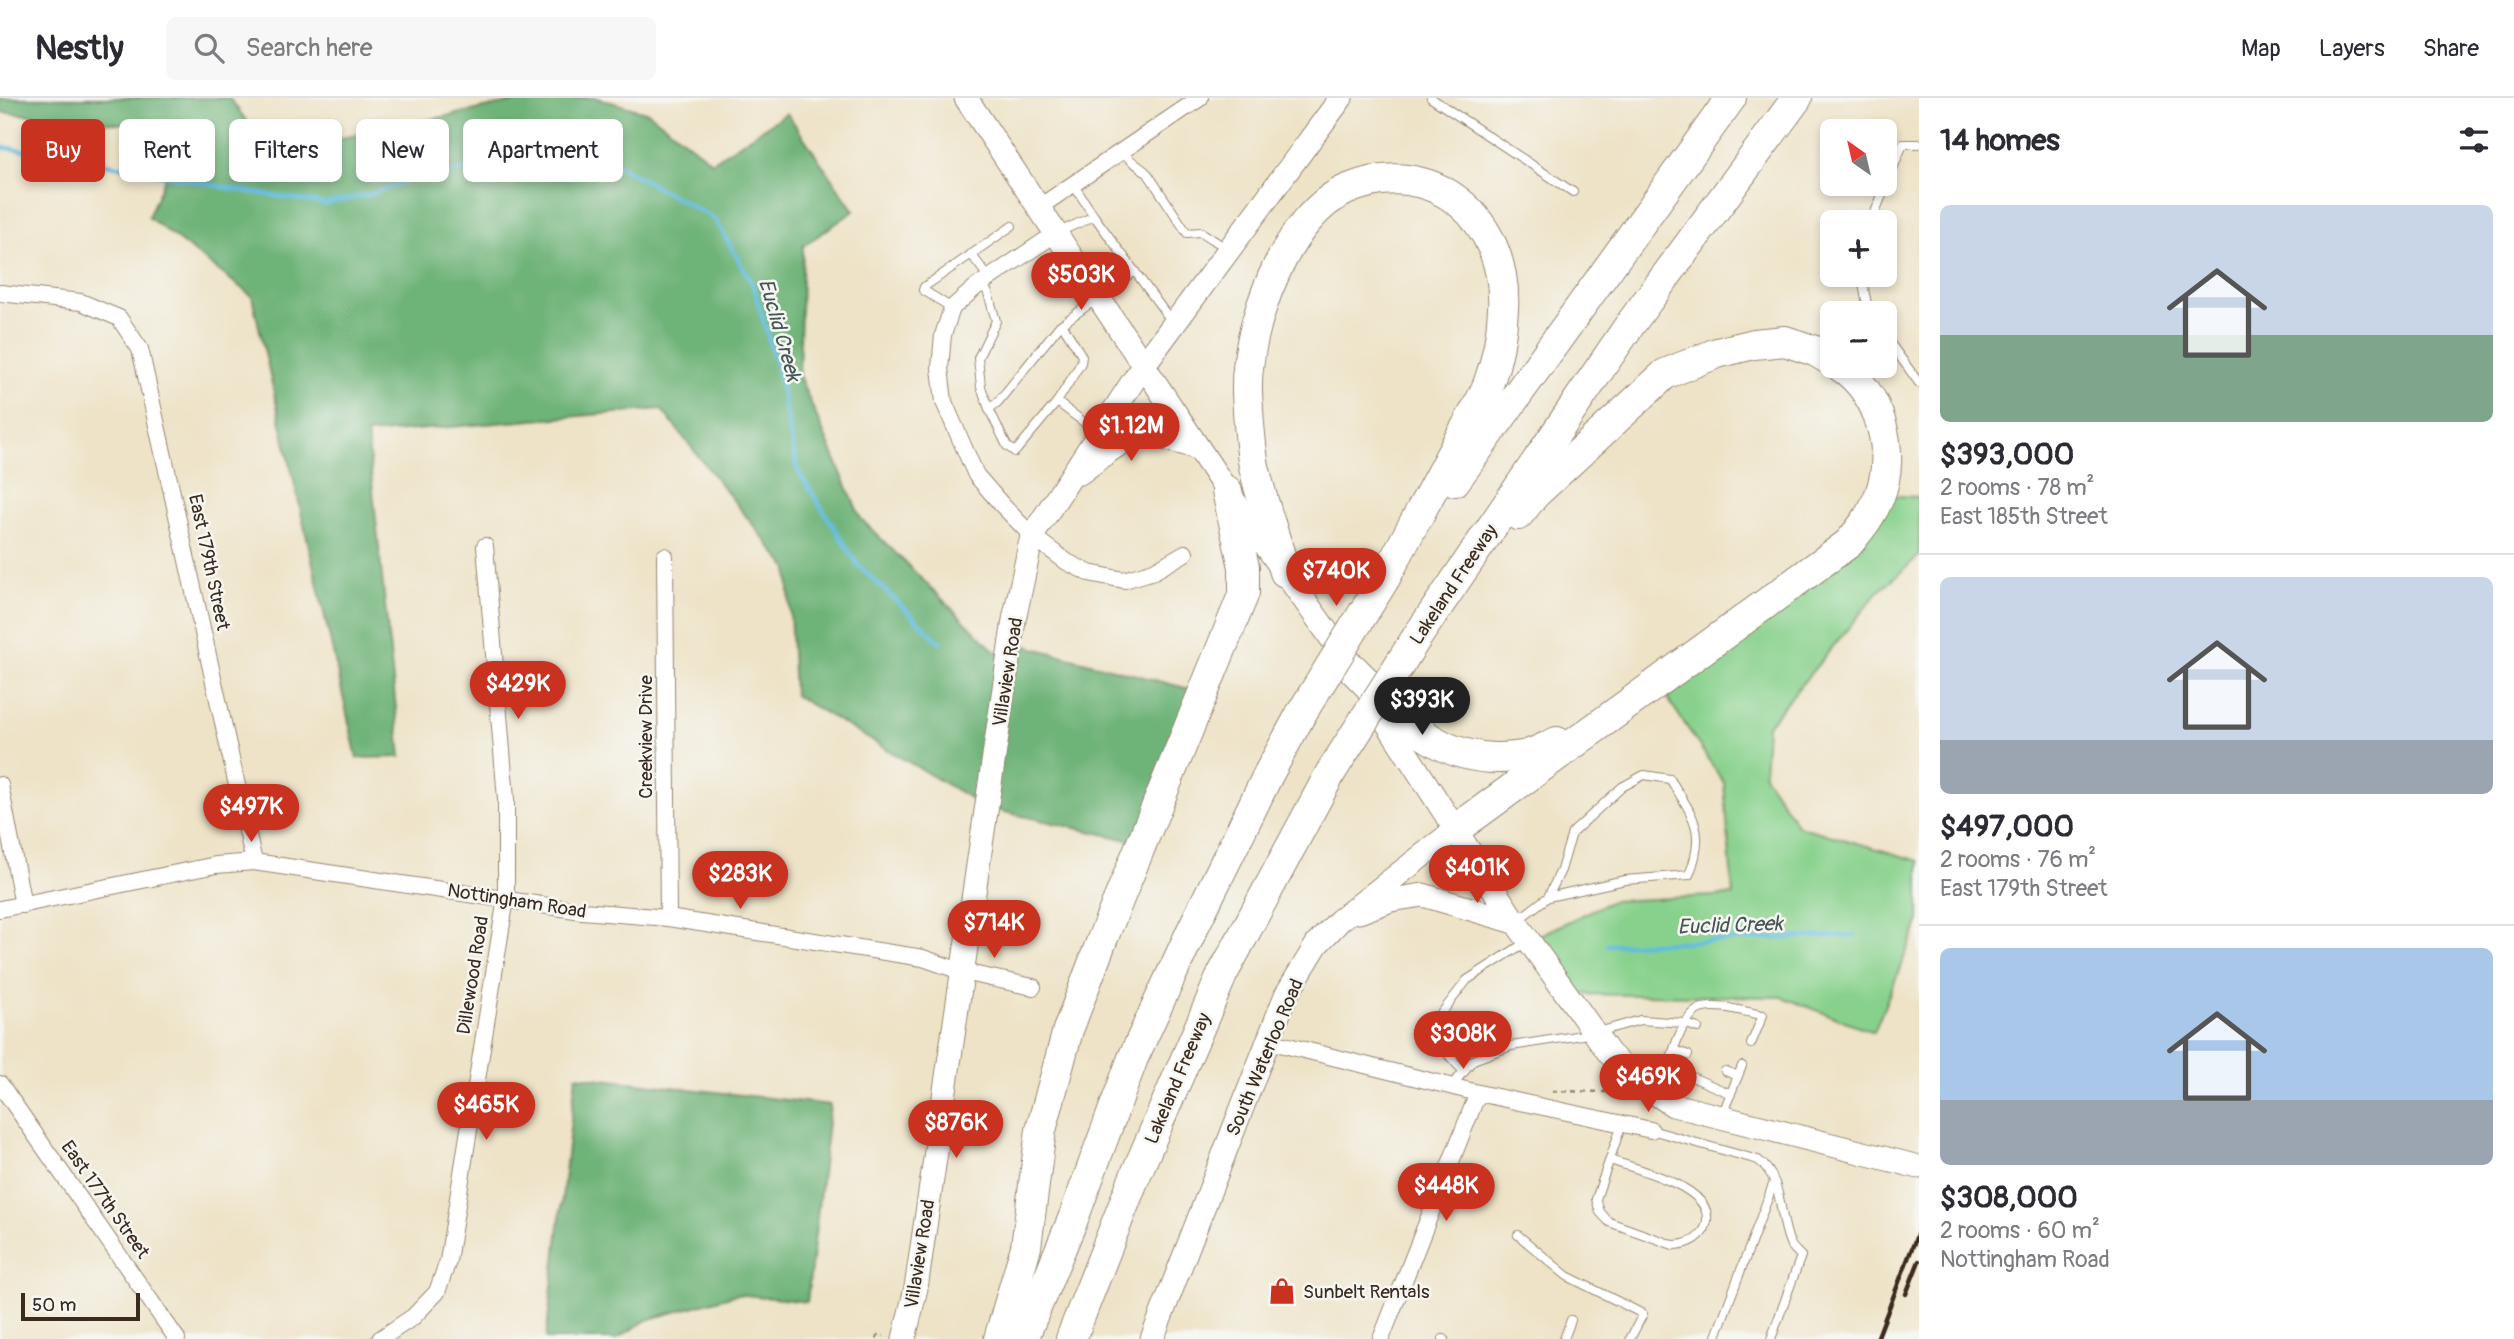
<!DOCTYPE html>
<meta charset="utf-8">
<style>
body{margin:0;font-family:Pangolin,sans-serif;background:#f7f7f7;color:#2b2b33;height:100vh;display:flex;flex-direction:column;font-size:26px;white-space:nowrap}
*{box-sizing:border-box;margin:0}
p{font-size:23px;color:#7c7c81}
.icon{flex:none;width:38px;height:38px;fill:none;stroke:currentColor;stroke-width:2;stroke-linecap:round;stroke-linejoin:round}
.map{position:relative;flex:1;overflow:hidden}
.sheet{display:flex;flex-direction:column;background:#fff;width:595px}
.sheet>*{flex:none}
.banner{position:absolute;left:21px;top:21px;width:665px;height:63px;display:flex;gap:14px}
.needle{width:46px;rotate:326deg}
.controls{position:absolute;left:1820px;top:21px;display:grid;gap:14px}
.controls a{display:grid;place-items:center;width:77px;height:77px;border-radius:10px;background:#fff;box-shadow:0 4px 10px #0003;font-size:35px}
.scale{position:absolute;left:21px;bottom:18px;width:119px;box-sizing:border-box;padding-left:7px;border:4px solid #3b2a1e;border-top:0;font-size:19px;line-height:24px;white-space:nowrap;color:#3b2a1e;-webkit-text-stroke:5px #f6f6f2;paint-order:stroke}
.price{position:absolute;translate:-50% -60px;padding:0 16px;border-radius:24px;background:#c8321e;color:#fff;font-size:23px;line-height:46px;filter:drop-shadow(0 2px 4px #0008)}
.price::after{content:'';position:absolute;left:50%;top:42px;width:21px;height:16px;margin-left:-10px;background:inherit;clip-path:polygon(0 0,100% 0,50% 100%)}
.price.on{background:#222;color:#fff}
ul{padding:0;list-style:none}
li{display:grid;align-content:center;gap:14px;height:371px;padding:0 21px}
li+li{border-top:2px solid #e1e1e2}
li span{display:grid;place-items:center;height:217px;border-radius:10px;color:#555}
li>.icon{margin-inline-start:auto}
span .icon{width:126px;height:126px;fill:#fffc;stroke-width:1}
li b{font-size:30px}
h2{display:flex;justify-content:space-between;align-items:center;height:84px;padding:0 21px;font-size:30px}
.chip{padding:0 24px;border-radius:10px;background:#fff;box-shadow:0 4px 10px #0003;font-size:24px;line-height:63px}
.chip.on{background:#c8321e;color:#fff}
header{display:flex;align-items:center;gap:42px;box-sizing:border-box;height:98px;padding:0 35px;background:#fff;border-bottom:2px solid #e1e1e2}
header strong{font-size:33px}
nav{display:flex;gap:38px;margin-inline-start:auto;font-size:24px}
.search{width:490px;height:63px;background:#f7f7f7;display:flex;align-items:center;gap:18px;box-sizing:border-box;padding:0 24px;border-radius:10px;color:#7c7c81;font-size:26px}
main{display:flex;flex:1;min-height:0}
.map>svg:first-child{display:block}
.green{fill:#88d18c;stroke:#627e55;stroke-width:2}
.forest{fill:#6eb378;stroke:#546e4b;stroke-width:2}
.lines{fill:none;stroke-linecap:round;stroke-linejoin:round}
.stream{stroke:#60bbdd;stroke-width:4.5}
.lane-casing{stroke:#948672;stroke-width:10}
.street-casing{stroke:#948672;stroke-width:18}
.secondary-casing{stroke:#948672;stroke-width:25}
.highway-casing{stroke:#948672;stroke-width:32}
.path{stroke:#948672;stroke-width:2.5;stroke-dasharray:5 5;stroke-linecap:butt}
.lane{stroke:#fff;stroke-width:8}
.street{stroke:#fff;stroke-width:16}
.secondary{stroke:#fff;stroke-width:23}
.highway{stroke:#fff;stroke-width:30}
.rail{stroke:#3b2a1e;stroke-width:4.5}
.highway-bridge-casing{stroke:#948672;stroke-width:32;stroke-linecap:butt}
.highway-bridge{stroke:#fff;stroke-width:30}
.labels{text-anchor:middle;stroke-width:5;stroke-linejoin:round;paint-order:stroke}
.street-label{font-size:19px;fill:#3b2a1e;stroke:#f6f6f2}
.poi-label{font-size:19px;fill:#3b2a1e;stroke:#f6f6f2;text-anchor:start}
.water-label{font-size:21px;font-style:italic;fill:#465657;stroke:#f6f6f2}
</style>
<header>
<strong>Nestly</strong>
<div class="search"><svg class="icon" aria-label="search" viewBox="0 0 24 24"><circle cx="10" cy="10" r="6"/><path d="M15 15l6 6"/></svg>Search here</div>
<nav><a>Map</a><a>Layers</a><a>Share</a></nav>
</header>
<main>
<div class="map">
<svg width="1919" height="1241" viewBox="0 0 1919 1241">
<rect width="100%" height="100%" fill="#f6f6f2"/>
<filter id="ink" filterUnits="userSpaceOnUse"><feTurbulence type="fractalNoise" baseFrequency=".0143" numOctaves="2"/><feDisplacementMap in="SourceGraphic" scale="14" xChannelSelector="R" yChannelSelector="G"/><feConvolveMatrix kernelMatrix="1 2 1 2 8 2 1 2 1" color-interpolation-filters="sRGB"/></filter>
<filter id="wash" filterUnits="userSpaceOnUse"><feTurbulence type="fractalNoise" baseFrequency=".00686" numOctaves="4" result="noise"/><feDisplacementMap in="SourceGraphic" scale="28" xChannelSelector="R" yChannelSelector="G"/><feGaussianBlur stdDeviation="1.57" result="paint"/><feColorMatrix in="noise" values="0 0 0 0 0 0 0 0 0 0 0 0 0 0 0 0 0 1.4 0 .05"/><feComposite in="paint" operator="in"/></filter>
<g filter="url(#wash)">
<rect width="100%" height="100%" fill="#eee3c7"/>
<polygon class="green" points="1880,397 1919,399 1919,458 1878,494 1767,628 1764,677 1798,728 1919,763 1919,823 1874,934 1782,899 1567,896 1529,842 1612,803 1733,797 1724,685 1657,584 1751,517"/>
<g class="forest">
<polygon points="0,0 229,0 259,39 323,44 533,0 597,0 649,15 712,64 787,15 854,113 803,148 799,278 861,421 1007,565 1011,544 1204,595 1142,745 987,710 794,597 788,471 661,311 367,336 401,659 357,660 252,198 148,119 186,32 0,14"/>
<polygon points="576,978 830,1007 807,1204 737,1196 647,1222 616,1241 546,1241"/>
</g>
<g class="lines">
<g class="stream">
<polyline points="0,49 66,58 244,93 325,106 371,96 419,79 550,59 597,56 715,121 753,187 778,273 797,371 858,467 940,544"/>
<polyline points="1607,847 1855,837"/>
</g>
</g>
</g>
<g filter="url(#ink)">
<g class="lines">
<defs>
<g id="lane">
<polyline points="1431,0 1573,94"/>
<path d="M1122,53C1132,66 1138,66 1148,76L1187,135L1201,134L1226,150"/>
<polyline points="1073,86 1094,118"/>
<polyline points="1871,124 1903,46 1919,46"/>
<polyline points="1057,135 1094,118 1172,224"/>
<polyline points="971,156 989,180"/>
<polyline points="1861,177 1869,215"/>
<polyline points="982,185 988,195 996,223 978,260 981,289 989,311 998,304 1060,227 1062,226 1082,258 1081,265 1057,304 1015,354 1007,348 989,311"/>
<polyline points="952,210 923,192 924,189 1012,128"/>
<polyline points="1062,226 1135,173"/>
<polyline points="1885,238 1919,285"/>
<polyline points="1057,304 1097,334"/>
<path d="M1518,822L1548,799L1561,772L1572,735L1622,689L1644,677L1670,681C1693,718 1707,733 1689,777L1625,782L1548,799"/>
<polyline points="1675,952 1688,957"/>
<polyline points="1669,969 1731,996"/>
<polyline points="1725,973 1738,978"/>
<path d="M1464,974C1450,959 1437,946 1433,926L1467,882L1528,843"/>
<polyline points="1451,989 1473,962 1511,948 1595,935 1640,922 1684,925 1698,930"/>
<path d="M1661,995C1667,974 1680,914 1703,910C1721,906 1744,914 1763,917L1751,946"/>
<polyline points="1722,1017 1742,968"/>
<path d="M1651,1032L1758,1062C1784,1081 1778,1117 1790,1145C1792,1150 1797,1154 1801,1158L1771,1241"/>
<path d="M1610,1062C1635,1071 1722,1090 1705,1130C1699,1142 1686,1147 1673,1147L1609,1124L1600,1114L1596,1101L1622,1026"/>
<polyline points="1518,1137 1567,1178 1643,1216 1630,1241"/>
<polyline points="1443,1241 1444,1241"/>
<polyline points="1564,1241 1571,1222"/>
<polyline points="1715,1241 1774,1084"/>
</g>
<g id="street">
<polyline points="1038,110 1200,0"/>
<polyline points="1055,136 976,189 952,210 943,237 940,270 944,304 976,377 1002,407 1032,438 1067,464 1089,475 1124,482 1154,473 1185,455"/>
<polyline points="0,195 81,204 119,220 140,251 254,764"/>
<polyline points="665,458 668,820"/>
<polyline points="0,687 23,807"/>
<polyline points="0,811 216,767 254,764 582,813 668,820 923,860 963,874 1033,889"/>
<polyline points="1268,943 1478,995 1651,1032"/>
<polyline points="0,986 177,1241"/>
<polyline points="380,1241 413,1219 437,1194 448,1163 506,800 506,701 485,448"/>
<polyline points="1381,1241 1478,995"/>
</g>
<g id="secondary">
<polyline points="966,0 1227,393 1349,565"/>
<path d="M1080,375C1102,359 1125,335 1154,338C1169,340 1184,346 1198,350"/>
<polyline points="1371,600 1509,815 1609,955 1637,983 1673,1007 1919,1069"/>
<polyline points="1359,814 1391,802 1423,797 1515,824"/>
<polyline points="904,1241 916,1190 1014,522 1032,438 1143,268 1341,0"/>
<polyline points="1152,1241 1286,897 1317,846 1340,822 1455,732"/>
</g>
<g id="highway">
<polyline points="1455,383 1731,0"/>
<polyline points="1518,417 1535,396 1665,276 1717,255 1754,246 1785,243 1815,253 1832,263"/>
<path d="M1285,474C1275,438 1260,400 1253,363C1250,341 1248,316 1247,294C1245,231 1285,117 1348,91C1435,55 1508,124 1503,211C1502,234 1497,262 1489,284C1481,306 1466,328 1455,349C1432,393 1408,436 1385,480"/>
<polyline points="1417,539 1629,228 1797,0"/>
<path d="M1352,570C1403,620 1441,671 1522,658C1534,656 1546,649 1557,644"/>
<path d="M1455,732L1849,445C1861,430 1872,417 1879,399C1897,354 1880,294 1840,268"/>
<polyline points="999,1241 1026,1149 1041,1032 1068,932 1102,842 1244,495 1244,469 1227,393"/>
<polyline points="1023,1241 1073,1121 1133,960 1193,830 1269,675 1301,616"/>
<polyline points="1071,1241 1133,1083 1222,877 1331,674"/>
</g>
</defs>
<use href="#lane" class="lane-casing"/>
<use href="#street" class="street-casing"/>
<use href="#secondary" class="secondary-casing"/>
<use href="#highway" class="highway-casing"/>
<g class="path">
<polygon points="1137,313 1148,318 1142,327"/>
<polyline points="1552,993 1608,994"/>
<polyline points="876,1241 878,1237 884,1238"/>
</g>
<use href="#lane" class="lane"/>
<use href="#street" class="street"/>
<use href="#secondary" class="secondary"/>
<use href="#highway" class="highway"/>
<g class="rail">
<polyline points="1906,1196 1919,1163"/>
<polyline points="1877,1241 1919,1132"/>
</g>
<defs>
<g id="highway-bridge">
<polyline points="1301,616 1385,480"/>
<polyline points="1331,674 1417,539"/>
</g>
</defs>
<use href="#highway-bridge" class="highway-bridge-casing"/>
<use href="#highway-bridge" class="highway-bridge"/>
</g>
</g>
<defs>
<symbol id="shop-bare" viewBox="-9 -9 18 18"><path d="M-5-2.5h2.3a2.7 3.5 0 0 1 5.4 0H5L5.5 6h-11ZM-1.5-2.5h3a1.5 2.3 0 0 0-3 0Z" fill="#c8321e" stroke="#f6f6f2" stroke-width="2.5" paint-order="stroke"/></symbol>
</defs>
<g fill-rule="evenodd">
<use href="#shop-bare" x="1263" y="1174" width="38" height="38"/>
</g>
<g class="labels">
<g class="street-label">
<text transform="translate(210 464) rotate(78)" y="7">East 179th Street</text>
<text transform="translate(1453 486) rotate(-56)" y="7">Lakeland Freeway</text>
<text transform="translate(1007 574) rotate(-81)" y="7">Villaview Road</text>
<text transform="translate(645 639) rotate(-90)" y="7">Creekview Drive</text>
<text transform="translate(517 802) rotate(9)" y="7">Nottingham Road</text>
<text transform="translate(472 877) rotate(-81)" y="7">Dillewood Road</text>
<text transform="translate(1264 959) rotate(-67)" y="7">South Waterloo Road</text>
<text transform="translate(1177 980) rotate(-67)" y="7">Lakeland Freeway</text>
<text transform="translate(106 1101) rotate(55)" y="7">East 177th Street</text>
<text transform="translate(919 1156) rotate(-81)" y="7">Villaview Road</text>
</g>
<g class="poi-label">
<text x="1303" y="1200">Sunbelt Rentals</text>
</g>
<g class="water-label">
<text transform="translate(780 232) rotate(74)" y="7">Euclid Creek</text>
<text transform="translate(1730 827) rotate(-2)" y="7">Euclid Creek</text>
</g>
</g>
</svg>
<div class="controls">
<a><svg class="needle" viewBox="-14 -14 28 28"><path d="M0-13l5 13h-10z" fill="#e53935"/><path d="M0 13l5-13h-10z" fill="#7c7c81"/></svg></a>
<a>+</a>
<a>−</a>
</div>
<div class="scale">50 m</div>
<b class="price" style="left:1081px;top:214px">$503K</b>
<b class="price" style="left:1131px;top:365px">$1.12M</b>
<b class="price" style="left:1336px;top:510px">$740K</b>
<b class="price" style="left:518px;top:623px">$429K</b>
<b class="price on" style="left:1422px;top:639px">$393K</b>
<b class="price" style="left:251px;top:746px">$497K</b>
<b class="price" style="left:1477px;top:807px">$401K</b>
<b class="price" style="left:740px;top:813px">$283K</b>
<b class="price" style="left:994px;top:862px">$714K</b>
<b class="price" style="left:1463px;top:973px">$308K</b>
<b class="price" style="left:1648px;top:1016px">$469K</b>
<b class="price" style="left:486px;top:1044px">$465K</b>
<b class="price" style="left:956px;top:1062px">$876K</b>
<b class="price" style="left:1446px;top:1125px">$448K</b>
<div class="banner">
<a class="chip on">Buy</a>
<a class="chip">Rent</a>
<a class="chip">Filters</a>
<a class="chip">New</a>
<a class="chip">Apartment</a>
</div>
</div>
<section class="sheet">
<h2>14 homes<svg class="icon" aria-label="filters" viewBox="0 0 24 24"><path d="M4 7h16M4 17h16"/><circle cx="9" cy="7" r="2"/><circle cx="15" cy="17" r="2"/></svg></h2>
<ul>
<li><span style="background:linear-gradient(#c9d6e8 60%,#7fa58c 0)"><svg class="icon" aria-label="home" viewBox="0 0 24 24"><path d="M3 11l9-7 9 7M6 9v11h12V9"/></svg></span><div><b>$393,000</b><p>2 rooms · 78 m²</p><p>East 185th Street</p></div></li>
<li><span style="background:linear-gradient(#c9d6e8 75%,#9aa5b1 0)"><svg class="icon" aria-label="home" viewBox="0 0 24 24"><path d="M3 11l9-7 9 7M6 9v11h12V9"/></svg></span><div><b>$497,000</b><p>2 rooms · 76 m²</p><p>East 179th Street</p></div></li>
<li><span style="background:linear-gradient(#a9c7e8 70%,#9aa5b1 0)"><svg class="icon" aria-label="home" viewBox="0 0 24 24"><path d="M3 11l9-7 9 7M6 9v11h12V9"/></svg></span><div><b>$308,000</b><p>2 rooms · 60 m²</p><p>Nottingham Road</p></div></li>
</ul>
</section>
</main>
